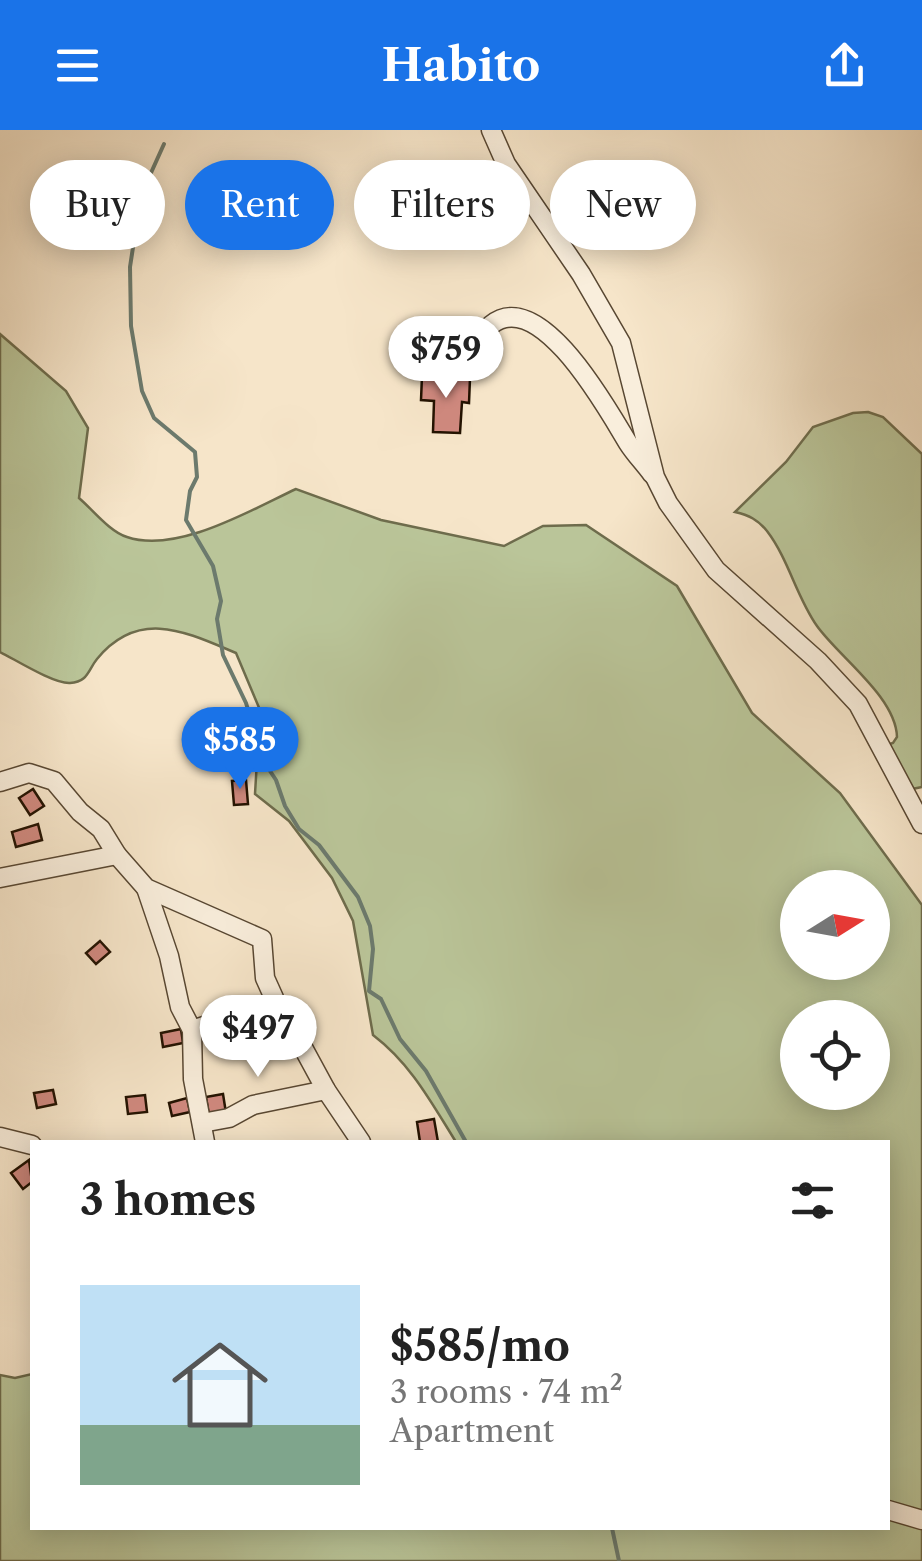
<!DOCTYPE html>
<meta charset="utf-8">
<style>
body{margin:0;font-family:"Libre Caslon Text",serif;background:#f6f6f6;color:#222;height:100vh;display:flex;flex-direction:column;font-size:38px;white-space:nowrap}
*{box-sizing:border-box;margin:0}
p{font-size:32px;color:#767676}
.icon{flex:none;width:55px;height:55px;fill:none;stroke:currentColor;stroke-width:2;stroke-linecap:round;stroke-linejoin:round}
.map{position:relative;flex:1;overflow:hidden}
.drawer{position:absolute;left:30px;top:1010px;width:860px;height:390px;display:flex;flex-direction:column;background:#fff;border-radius:0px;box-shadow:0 5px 25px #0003}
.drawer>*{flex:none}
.top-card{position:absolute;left:30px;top:30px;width:862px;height:90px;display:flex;gap:20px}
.needle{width:65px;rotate:79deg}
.fabs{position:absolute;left:780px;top:740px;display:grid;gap:20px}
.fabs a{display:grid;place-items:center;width:110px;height:110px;border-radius:50%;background:#fff;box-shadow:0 5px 25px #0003;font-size:50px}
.price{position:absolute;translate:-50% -85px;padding:0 22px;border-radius:35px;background:#fff;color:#222;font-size:32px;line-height:65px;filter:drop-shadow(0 2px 5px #0008)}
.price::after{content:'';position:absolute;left:50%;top:60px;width:30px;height:22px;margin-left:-15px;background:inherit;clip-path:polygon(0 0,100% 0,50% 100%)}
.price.selected{background:#1a73e8;color:#fff}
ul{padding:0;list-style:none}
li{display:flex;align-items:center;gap:30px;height:250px;padding:0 50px}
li+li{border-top:2px solid #e0e0e0}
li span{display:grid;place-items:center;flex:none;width:280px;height:200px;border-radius:0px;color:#555}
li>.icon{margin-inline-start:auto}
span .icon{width:120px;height:120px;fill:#fffc;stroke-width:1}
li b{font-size:42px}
h2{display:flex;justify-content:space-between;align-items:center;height:120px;padding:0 50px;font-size:42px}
.chip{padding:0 35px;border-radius:45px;background:#fff;box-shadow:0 5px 25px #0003;font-size:35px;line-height:90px}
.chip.selected{background:#1a73e8;color:#fff}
header{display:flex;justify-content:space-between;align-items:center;height:130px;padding:0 50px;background:#1a73e8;color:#fff;font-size:45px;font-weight:700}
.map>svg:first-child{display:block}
.green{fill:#bac599;stroke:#6e6c4c;stroke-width:2.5;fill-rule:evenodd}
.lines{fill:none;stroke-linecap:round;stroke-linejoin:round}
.stream{stroke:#6c7a6d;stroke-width:4}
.building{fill:#d0897f;stroke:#231200;stroke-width:2.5}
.minor-casing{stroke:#584732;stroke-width:21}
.minor{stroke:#f9eedc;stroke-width:18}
</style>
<header><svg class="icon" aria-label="menu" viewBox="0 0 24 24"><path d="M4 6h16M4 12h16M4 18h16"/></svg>Habito<svg class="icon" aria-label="share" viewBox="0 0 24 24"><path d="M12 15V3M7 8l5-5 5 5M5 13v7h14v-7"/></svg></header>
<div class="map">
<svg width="922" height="1431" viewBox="0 0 922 1431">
<rect width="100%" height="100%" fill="#f6e5c9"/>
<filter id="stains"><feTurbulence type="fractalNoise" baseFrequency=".002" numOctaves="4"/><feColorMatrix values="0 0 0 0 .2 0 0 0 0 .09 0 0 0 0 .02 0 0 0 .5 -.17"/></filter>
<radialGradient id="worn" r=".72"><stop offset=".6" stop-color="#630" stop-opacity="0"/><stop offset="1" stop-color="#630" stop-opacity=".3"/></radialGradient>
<g class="green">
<path d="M0,204L66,261L88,298L79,368C93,380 110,402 127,407C177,424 251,380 296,359L381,390L504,416L543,396L586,395L677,456L752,583L840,663L922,775V1431H0V1245L15,1248L32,1244V1398H888V1012H456C431,972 411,934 373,905L353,791L332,748L289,691L255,664L260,580L236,523C186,502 139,478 97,529C88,540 88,552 70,553C54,554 16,530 0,522ZM798,758H872V832H798ZM798,888H872V962H798Z"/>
<path d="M868,282L883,287L922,324V657L912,659L886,615L893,613L897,607C896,567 839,527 817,496C796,466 789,430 767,401C758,390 749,385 735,382L786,332L813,297L853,283Z"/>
</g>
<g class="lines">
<g class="stream">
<polyline points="164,14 141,65 130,137 131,196 142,261 154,288 195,322 197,347 190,361 186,390 213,436 221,471 217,489 223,525 246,573 264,632 276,650 285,676 299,699 319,715 358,767 370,796 373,819 369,861 381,869 400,909 426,941 466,1012"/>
<polyline points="612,1398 619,1431"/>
</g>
</g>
<g class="building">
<polygon points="422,246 470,248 469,273 462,272 460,303 433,302 434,271 421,270"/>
<polygon points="246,650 248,674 234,675 232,651"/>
<polygon points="33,659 44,676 30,685 19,668"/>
<polygon points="38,694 42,710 16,717 12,702"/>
<polygon points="100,811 110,822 96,834 86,823"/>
<polygon points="181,899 183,913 163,917 161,903"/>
<polygon points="53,960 56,974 37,978 34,963"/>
<polygon points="223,964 226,983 209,986 206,967"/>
<polygon points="145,965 147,982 128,984 126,967"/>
<polygon points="187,968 190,982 172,986 169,973"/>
<polygon points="434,989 438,1012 420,1012 417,992"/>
<polygon points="29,1030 32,1052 23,1059 11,1043"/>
</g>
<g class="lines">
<defs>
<g id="minor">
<polyline points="491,0 506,34 581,144 621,213 655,347 668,373 716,440 818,531 858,574 922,694"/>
<path d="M471,237C476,223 479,205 491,195C540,155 609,282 628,313C635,324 644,333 652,344"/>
<polyline points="0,652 29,643 54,651 80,682 101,699 117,725 146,758 262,809 265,848 274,868 276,890 294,901 326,960 361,1012"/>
<polyline points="0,748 117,725"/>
<polyline points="146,758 169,826 180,877 192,900 193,949 205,1012"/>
<polyline points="192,900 219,891 276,890"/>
<polyline points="202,993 229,988 253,975 326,960"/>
<polyline points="0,1007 32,1015"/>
<polyline points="888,1380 922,1390"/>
</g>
</defs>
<use href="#minor" class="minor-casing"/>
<use href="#minor" class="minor"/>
</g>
<rect width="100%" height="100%" filter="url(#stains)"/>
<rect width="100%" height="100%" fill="url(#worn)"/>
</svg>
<div class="fabs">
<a><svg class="needle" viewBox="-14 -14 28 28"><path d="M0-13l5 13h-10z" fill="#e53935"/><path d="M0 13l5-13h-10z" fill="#767676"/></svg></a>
<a><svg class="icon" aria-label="locate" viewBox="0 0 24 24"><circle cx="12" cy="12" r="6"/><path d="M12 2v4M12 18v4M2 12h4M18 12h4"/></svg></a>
</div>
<b class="price" style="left:446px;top:271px">$759</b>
<b class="price selected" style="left:240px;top:662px">$585</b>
<b class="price" style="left:258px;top:950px">$497</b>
<div class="top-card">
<a class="chip">Buy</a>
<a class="chip selected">Rent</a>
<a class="chip">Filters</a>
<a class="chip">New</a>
</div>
<section class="drawer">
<h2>3 homes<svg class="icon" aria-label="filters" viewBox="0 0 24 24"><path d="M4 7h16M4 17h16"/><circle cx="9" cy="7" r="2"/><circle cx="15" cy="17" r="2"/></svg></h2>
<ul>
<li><span style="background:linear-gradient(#bfe0f5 70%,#7fa58c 0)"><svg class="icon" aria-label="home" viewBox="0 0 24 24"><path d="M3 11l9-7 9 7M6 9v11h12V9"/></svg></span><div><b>$585/mo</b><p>3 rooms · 74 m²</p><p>Apartment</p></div></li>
</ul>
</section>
</div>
